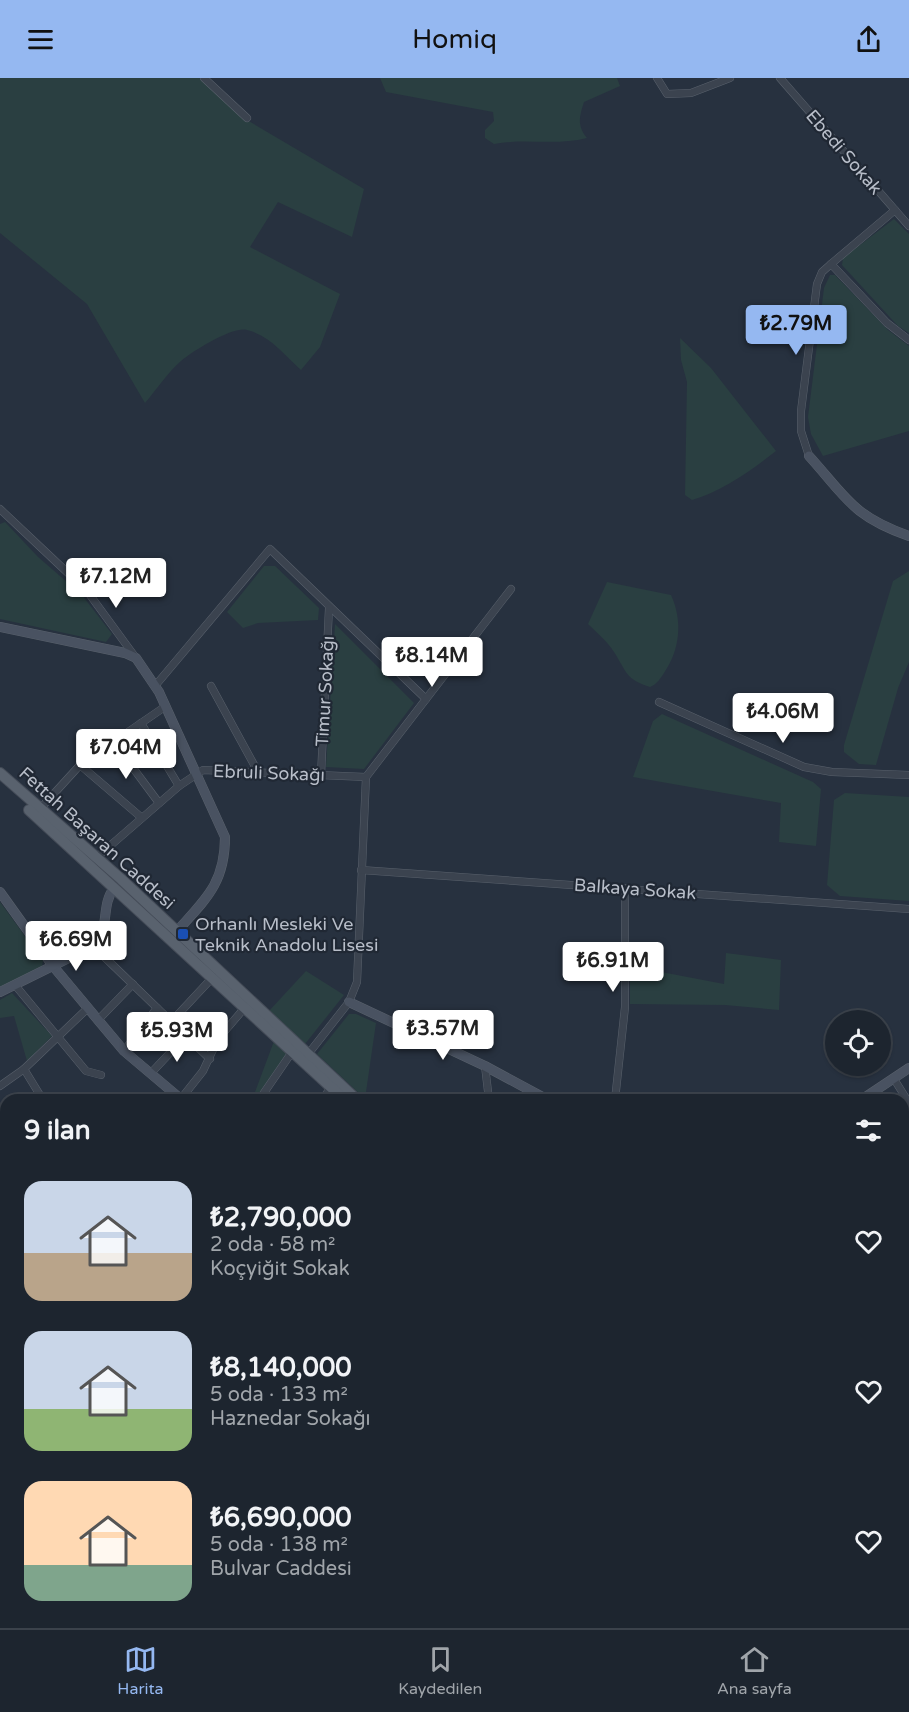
<!DOCTYPE html>
<html lang="tr">
<meta charset="utf-8">
<style>
body{margin:0;font-family:"Varela Round",sans-serif;background:#252d37;color:#f1f3f6;height:100vh;display:flex;flex-direction:column;font-size:22px;white-space:nowrap}
*{box-sizing:border-box;margin:0}
p{font-size:20px;color:#a0a5aa}
.icon{flex:none;width:33px;height:33px;fill:none;stroke:currentColor;stroke-width:2;stroke-linecap:round;stroke-linejoin:round}
.map{position:relative;flex:1;overflow:hidden}
.panel{position:absolute;left:0px;top:1016px;width:909px;height:536px;display:flex;flex-direction:column;background:#1d252f;border-radius:18px 18px 0 0;box-shadow:0 2px 4px #0004,0 0 0 2px #3b424b}
.panel>*{flex:none}
.buttons{position:absolute;left:825px;top:932px;display:grid;gap:12px}
.buttons a{display:grid;place-items:center;width:66px;height:66px;border-radius:50%;background:#1d252f;box-shadow:0 2px 4px #0004,0 0 0 2px #3b424b;font-size:30px}
.price{position:absolute;translate:-50% -51px;padding:0 14px;border-radius:6px;background:#fff;color:#222;font-size:20px;line-height:39px;filter:drop-shadow(0 2px 3px #0008)}
.price::after{content:'';position:absolute;left:50%;top:36px;width:18px;height:14px;margin-left:-9px;background:inherit;clip-path:polygon(0 0,100% 0,50% 100%)}
.price.on{background:#95b8f1;color:#111}
ul{padding:0;list-style:none}
li{display:flex;align-items:center;gap:18px;height:150px;padding:0 24px}
li span{display:grid;place-items:center;flex:none;width:168px;height:120px;border-radius:18px;color:#555}
li>.icon{margin-inline-start:auto}
span .icon{width:72px;height:72px;fill:#fffc;stroke-width:1}
li b{font-size:26px}
h2{display:flex;justify-content:space-between;align-items:center;height:72px;padding:0 24px;font-size:26px}
header{display:flex;justify-content:space-between;align-items:center;height:78px;padding:0 24px;background:#95b8f1;color:#111;font-size:27px;font-weight:600}
.tabs{display:flex;justify-content:space-around;align-items:center;height:84px;border-top:2px solid #3b424b;background:#1d252f;font-size:16px;color:#a0a5aa}
.tabs a{display:grid;justify-items:center;gap:3px}
.tabs .on{color:#95b8f1}
.map>svg:first-child{display:block}
.green{fill:#2a3f41}
.lines{fill:none;stroke-linecap:round;stroke-linejoin:round}
.stream{stroke:#3e4e66;stroke-width:2}
.street-casing{stroke:#59616c;stroke-width:8}
.secondary-casing{stroke:#59616c;stroke-width:10}
.primary-casing{stroke:#454c58;stroke-width:12}
.street{stroke:#3b434f;stroke-width:7}
.secondary{stroke:#495261;stroke-width:9}
.primary{stroke:#59626e;stroke-width:10}
.transit-dot{fill:#1a4fb4;stroke:#202834;stroke-width:2}
.labels{text-anchor:middle;stroke-width:4.5;stroke-linejoin:round;paint-order:stroke}
.street-label{font-size:18px;fill:#b8bec9;stroke:#202834}
.poi-label{font-size:18px;fill:#b8bec9;stroke:#202834;text-anchor:start}
</style>
<header><svg class="icon" aria-label="menu" viewBox="0 0 24 24"><path d="M4 6h16M4 12h16M4 18h16"/></svg>Homiq<svg class="icon" aria-label="share" viewBox="0 0 24 24"><path d="M12 15V3M7 8l5-5 5 5M5 13v7h14v-7"/></svg></header>
<div class="map">
<svg width="909" height="1550" viewBox="0 0 909 1550">
<rect width="100%" height="100%" fill="#27313f"/>
<g class="green">
<path d="M0,0H199L247,42L364,111L352,159L278,124L250,169L340,216L320,269L301,292C284,277 271,258 247,252C233,248 193,273 181,283C168,294 157,311 145,325L87,226L0,155Z"/>
<path d="M380,0H617L620,8L584,24C579,39 577,48 587,60C557,68 525,60 494,66L485,60V52L494,43L493,34L386,14Z"/>
<polygon points="894,141 909,156 909,255 898,248 842,187 843,180"/>
<polygon points="830,197 835,197 888,252 909,268 909,353 823,378 811,356 808,339 824,210"/>
<path d="M680,260L711,290L776,373C752,392 721,414 692,422L685,417L687,304L681,282Z"/>
<polygon points="5,444 38,479 82,517 112,556 106,564 0,541 0,446"/>
<polygon points="264,488 275,488 319,530 318,542 258,545 243,550 227,534"/>
<polygon points="909,493 909,584 898,610 876,687 859,686 844,674 844,667 893,503"/>
<path d="M607,504L671,517C683,543 680,572 664,595C660,601 657,606 650,609C625,601 627,594 614,574C608,564 596,554 588,546Z"/>
<polygon points="335,546 414,625 364,691 326,689"/>
<polygon points="662,636 813,704 821,711 816,768 779,764 781,725 633,699 653,643"/>
<polygon points="845,715 909,719 909,823 840,818 827,807 834,722"/>
<polygon points="0,824 43,883 42,888 0,909"/>
<polygon points="726,875 781,882 779,932 725,927 630,926 630,888 724,906"/>
<polygon points="306,893 344,917 305,966 269,933"/>
<polygon points="12,915 52,958 27,983 14,938 0,940 0,922"/>
<polygon points="349,936 356,936 376,945 365,1021 317,976"/>
<polygon points="274,963 287,975 255,1021 252,1022"/>
<polygon points="0,1475 6,1499 6,1545 18,1545 19,1550 0,1550"/>
<polygon points="909,1483 909,1546 893,1550 887,1545 903,1545 903,1484"/>
</g>
<g class="lines">
<g class="stream">
<polyline points="903,1471 909,1470"/>
<polyline points="694,1550 698,1545"/>
</g>
<defs>
<g id="street">
<polyline points="204,0 247,40"/>
<polyline points="657,0 667,16 691,15 730,0"/>
<polyline points="780,0 909,148"/>
<polyline points="831,186 887,245 909,262"/>
<polyline points="809,378 801,353 801,333 817,206 822,194 831,186 895,132"/>
<polyline points="0,431 87,513 136,580"/>
<polyline points="155,608 270,471 426,621 366,699 357,904 349,924 309,975"/>
<polyline points="211,608 258,694"/>
<polyline points="426,621 511,511"/>
<polyline points="659,624 804,689 832,694 909,697"/>
<polyline points="141,645 179,708"/>
<polyline points="113,663 159,725"/>
<polyline points="80,687 142,740"/>
<polyline points="321,697 329,530"/>
<polyline points="39,732 80,687 166,628"/>
<polyline points="96,780 179,708 203,692 366,699"/>
<polyline points="361,792 909,831"/>
<polyline points="93,868 210,981"/>
<polyline points="15,907 86,993 101,997"/>
<polyline points="98,942 133,906"/>
<polyline points="171,944 212,900"/>
<polyline points="124,973 157,930"/>
<polyline points="485,988 489,1022"/>
<polyline points="151,995 186,958"/>
<polyline points="894,1001 909,1025"/>
<polyline points="0,1008 24,991"/>
<polyline points="43,1022 24,991 88,930"/>
<polyline points="180,1022 203,993 218,961 247,927"/>
<polyline points="259,1022 292,974"/>
<polyline points="322,1022 331,1009"/>
<polyline points="615,1022 625,929 625,810"/>
<polyline points="903,1172 909,1171"/>
<polyline points="0,1182 5,1173"/>
<polyline points="0,1240 6,1240"/>
<polyline points="0,1277 6,1276"/>
<polyline points="0,1362 6,1362"/>
<polyline points="903,1387 909,1386"/>
<polyline points="187,1545 188,1550"/>
<polyline points="312,1545 315,1550"/>
<polyline points="365,1545 365,1550"/>
<polyline points="616,1545 621,1550"/>
<polyline points="74,1550 96,1545"/>
</g>
<g id="secondary">
<path d="M809,378C846,419 852,438 909,458"/>
<path d="M0,549L125,575L136,580L159,614L225,759C225,805 206,821 177,853"/>
<polyline points="0,814 53,888 98,942 124,973 182,1022"/>
<path d="M0,914L93,868C111,852 100,828 114,810"/>
<polyline points="349,924 485,988 548,1022"/>
<polyline points="861,1022 909,990"/>
<polyline points="0,1168 6,1173"/>
<polyline points="0,1304 6,1303"/>
<polyline points="582,1550 583,1545"/>
</g>
<g id="primary">
<polyline points="0,695 121,801 357,1022"/>
<polyline points="29,732 345,1022"/>
<polyline points="903,1108 909,1105"/>
<polyline points="903,1118 909,1115"/>
<polyline points="446,1550 447,1545"/>
<polyline points="458,1550 458,1545"/>
</g>
</defs>
<use href="#street" class="street-casing"/>
<use href="#secondary" class="secondary-casing"/>
<use href="#primary" class="primary-casing"/>
<use href="#street" class="street"/>
<use href="#secondary" class="secondary"/>
<use href="#primary" class="primary"/>
</g>
<rect class="transit-dot" x="177" y="850" width="12" height="12" rx="3"/>
<g class="labels">
<g class="street-label">
<text transform="translate(844 74) rotate(49)" y="6">Ebedi Sokak</text>
<text transform="translate(325 613) rotate(-87)" y="6">Timur Sokağı</text>
<text transform="translate(269 695) rotate(2)" y="6">Ebruli Sokağı</text>
<text transform="translate(97 760) rotate(42)" y="6">Fettah Başaran Caddesi</text>
<text transform="translate(635 811) rotate(4)" y="6">Balkaya Sokak</text>
</g>
<g class="poi-label">
<text x="195" y="852">Orhanlı Mesleki Ve<tspan x="195" dy="21">Teknik Anadolu Lisesi</tspan></text>
</g>
</g>
</svg>
<div class="buttons">
<a><svg class="icon" aria-label="locate" viewBox="0 0 24 24"><circle cx="12" cy="12" r="6"/><path d="M12 2v4M12 18v4M2 12h4M18 12h4"/></svg></a>
</div>
<b class="price on" style="left:796px;top:278px">₺2.79M</b>
<b class="price" style="left:116px;top:531px">₺7.12M</b>
<b class="price" style="left:432px;top:610px">₺8.14M</b>
<b class="price" style="left:783px;top:666px">₺4.06M</b>
<b class="price" style="left:126px;top:702px">₺7.04M</b>
<b class="price" style="left:76px;top:894px">₺6.69M</b>
<b class="price" style="left:613px;top:915px">₺6.91M</b>
<b class="price" style="left:443px;top:983px">₺3.57M</b>
<b class="price" style="left:177px;top:985px">₺5.93M</b>
<section class="panel">
<h2>9 ilan<svg class="icon" aria-label="filters" viewBox="0 0 24 24"><path d="M4 7h16M4 17h16"/><circle cx="9" cy="7" r="2"/><circle cx="15" cy="17" r="2"/></svg></h2>
<ul>
<li><span style="background:linear-gradient(#c9d6e8 60%,#b9a48a 0)"><svg class="icon" aria-label="home" viewBox="0 0 24 24"><path d="M3 11l9-7 9 7M6 9v11h12V9"/></svg></span><div><b>₺2,790,000</b><p>2 oda · 58 m²</p><p>Koçyiğit Sokak</p></div><svg class="icon" aria-label="heart" viewBox="0 0 24 24"><path d="M12 20l-8-8c-3-5 5-10 8-4 3-6 11-1 8 4z"/></svg></li>
<li><span style="background:linear-gradient(#c9d6e8 65%,#8fb573 0)"><svg class="icon" aria-label="home" viewBox="0 0 24 24"><path d="M3 11l9-7 9 7M6 9v11h12V9"/></svg></span><div><b>₺8,140,000</b><p>5 oda · 133 m²</p><p>Haznedar Sokağı</p></div><svg class="icon" aria-label="heart" viewBox="0 0 24 24"><path d="M12 20l-8-8c-3-5 5-10 8-4 3-6 11-1 8 4z"/></svg></li>
<li><span style="background:linear-gradient(#ffd9b3 70%,#7fa58c 0)"><svg class="icon" aria-label="home" viewBox="0 0 24 24"><path d="M3 11l9-7 9 7M6 9v11h12V9"/></svg></span><div><b>₺6,690,000</b><p>5 oda · 138 m²</p><p>Bulvar Caddesi</p></div><svg class="icon" aria-label="heart" viewBox="0 0 24 24"><path d="M12 20l-8-8c-3-5 5-10 8-4 3-6 11-1 8 4z"/></svg></li>
</ul>
</section>
</div>
<nav class="tabs">
<a class="on"><svg class="icon" aria-label="map" viewBox="0 0 24 24"><path d="M3 6l6-2 6 2 6-2v14l-6 2-6-2-6 2zM9 4v14M15 6v14"/></svg>Harita</a>
<a><svg class="icon" aria-label="saved" viewBox="0 0 24 24"><path d="M7 4h10v16l-5-4-5 4z"/></svg>Kaydedilen</a>
<a><svg class="icon" aria-label="home" viewBox="0 0 24 24"><path d="M3 11l9-7 9 7M6 9v11h12V9"/></svg>Ana sayfa</a>
</nav>
